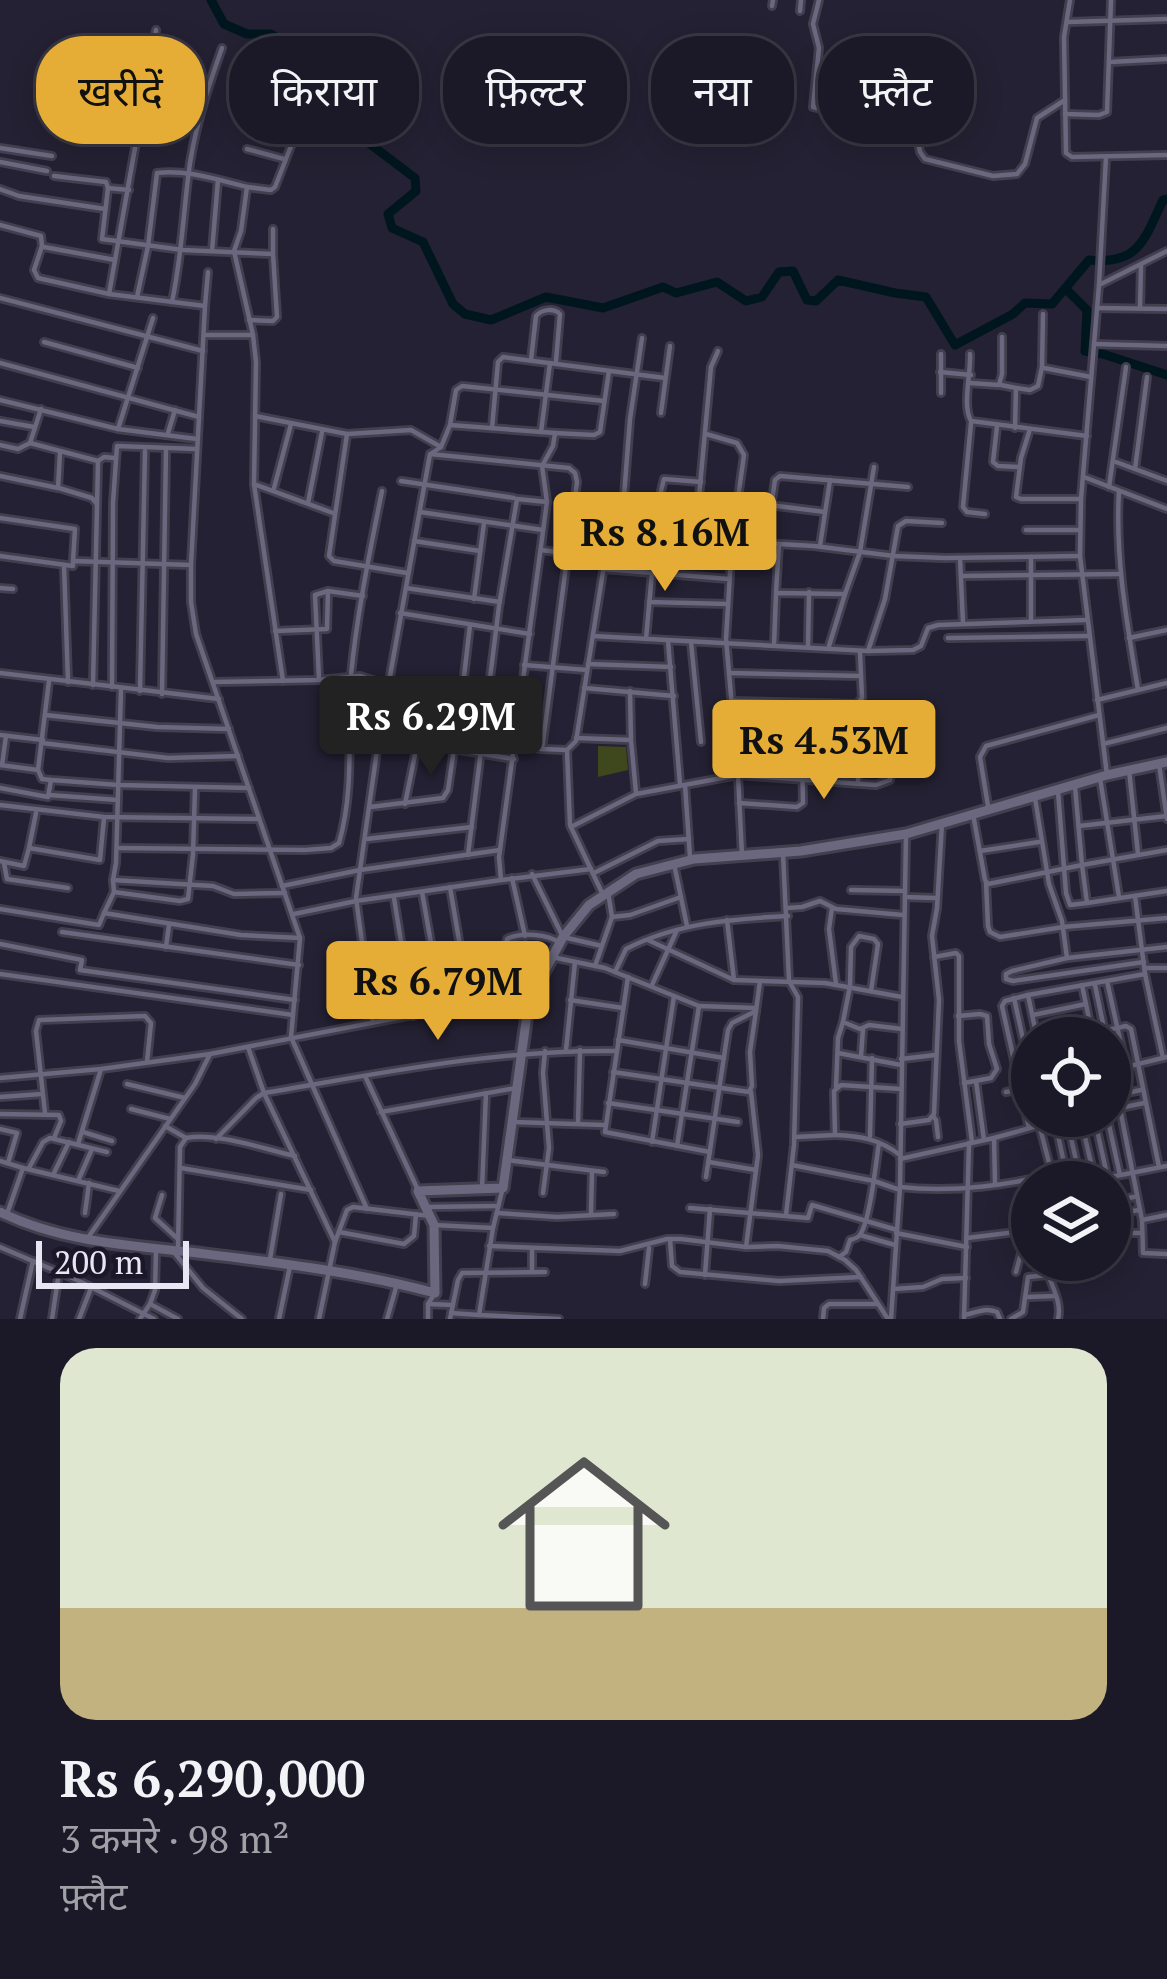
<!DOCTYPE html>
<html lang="hi">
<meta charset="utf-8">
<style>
body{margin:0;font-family:"PT Serif","Noto Sans Devanagari",serif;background:#282633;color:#f1f3f6;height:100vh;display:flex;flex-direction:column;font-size:45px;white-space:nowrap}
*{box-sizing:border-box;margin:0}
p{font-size:39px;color:#a0a0a7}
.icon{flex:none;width:66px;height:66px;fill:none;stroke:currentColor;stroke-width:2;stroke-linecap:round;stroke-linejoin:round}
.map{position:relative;height:1319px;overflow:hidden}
.details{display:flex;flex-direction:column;background:#1b1927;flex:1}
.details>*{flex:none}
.hud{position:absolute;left:36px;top:36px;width:1095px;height:108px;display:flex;gap:24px}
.fabs{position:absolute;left:1011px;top:1017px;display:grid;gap:24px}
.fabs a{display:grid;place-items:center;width:120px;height:120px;border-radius:50%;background:#1b1927;box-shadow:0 6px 30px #0003,0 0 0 3px #393844;font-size:60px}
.scale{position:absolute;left:36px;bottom:30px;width:153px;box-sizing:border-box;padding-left:12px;border:6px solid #e8e6f3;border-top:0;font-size:33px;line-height:42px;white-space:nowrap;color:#e8e6f3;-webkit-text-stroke:9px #1b1729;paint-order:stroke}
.price{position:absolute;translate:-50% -102px;padding:0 27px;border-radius:12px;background:#e5ad35;color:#111;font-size:39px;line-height:78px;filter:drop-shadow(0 3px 6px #0008)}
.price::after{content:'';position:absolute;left:50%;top:72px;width:36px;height:27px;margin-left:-18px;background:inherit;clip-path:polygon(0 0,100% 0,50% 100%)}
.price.active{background:#222;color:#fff}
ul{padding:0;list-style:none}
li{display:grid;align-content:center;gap:24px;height:636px;padding:0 60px}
li span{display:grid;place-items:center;height:372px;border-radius:36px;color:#555}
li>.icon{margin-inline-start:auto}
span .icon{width:216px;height:216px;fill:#fffc;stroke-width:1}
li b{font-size:51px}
.pill{padding:0 42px;border-radius:48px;background:#1b1927;box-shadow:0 6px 30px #0003,0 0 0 3px #393844;font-size:42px;line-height:108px}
.pill.active{background:#e5ad35;color:#111}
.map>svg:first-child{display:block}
.green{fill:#3f471d}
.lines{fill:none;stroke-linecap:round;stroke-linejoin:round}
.river{stroke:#00161e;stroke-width:9}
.street-casing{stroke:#423f4f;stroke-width:10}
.secondary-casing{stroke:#423f4f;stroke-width:15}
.street{stroke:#6b677e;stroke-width:4.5}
.secondary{stroke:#6b677e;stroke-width:9}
</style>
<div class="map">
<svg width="1167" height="1319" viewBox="0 0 1167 1319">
<rect width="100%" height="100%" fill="#242134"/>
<polygon class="green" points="598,746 626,747 628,770 598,777"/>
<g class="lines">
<g class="river">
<path d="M211,0L224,24L247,34H271L308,58L353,95L362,138L415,178L416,191L388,214L392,228L423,242L453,304L465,314L491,320L546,297L603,308L663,287L676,293L717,282L746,301L762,297L779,272L793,271L807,300L816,301L838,280L895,293L926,297L955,345L1013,314L1025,303L1052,304L1089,260C1139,265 1144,240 1163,200L1167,199"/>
<polyline points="1066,289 1087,310 1085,351 1103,354 1167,375"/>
</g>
<defs>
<g id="street">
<polyline points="819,0 813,24 819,48 813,107 912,132 917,136 920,152 925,159 993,176 1017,174 1025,164 1037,118 1065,100"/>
<polyline points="1070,0 1064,37 1066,153 1072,157 1167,155"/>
<polyline points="772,6 773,0"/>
<polyline points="800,11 801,0"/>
<polyline points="1068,22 1167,19"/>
<polyline points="1110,62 1167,59"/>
<polyline points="146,90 203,100"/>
<polyline points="1065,114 1099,115 1107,112 1111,0"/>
<polyline points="0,148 52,156"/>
<polyline points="247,149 284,159"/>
<polyline points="1106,157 1099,285 1081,499 1080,556 1107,775"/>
<polyline points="0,162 47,171"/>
<polyline points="54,176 106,182 108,188"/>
<polyline points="247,187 271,190 275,187 316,82"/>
<polyline points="0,189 19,196 105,209"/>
<polyline points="129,190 108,188 102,239 183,250 273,254 277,317 273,321 249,320"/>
<polyline points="0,225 41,236 42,246 34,270 38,278 109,294 205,306 191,565 191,602 196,634 300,938 291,1037 367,1209"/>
<polyline points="44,247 115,260"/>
<polyline points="212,251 218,180"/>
<polyline points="273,253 273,229"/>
<polyline points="1099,285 1167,251"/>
<polyline points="109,294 156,30"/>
<path d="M137,297L148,246L157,173C185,169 219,180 247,187L241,231L234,251L253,335L256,362L254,484L283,681"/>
<polyline points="0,298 203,351"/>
<path d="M172,302C181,260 183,220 188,178C193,133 207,90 222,48"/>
<polyline points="205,306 208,272"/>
<polyline points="1097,308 1167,309"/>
<polyline points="1140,308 1141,266"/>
<polyline points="205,335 253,335"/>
<polyline points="44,342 138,368"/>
<polyline points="1094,344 1167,346"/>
<polyline points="941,354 941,393"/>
<path d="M970,354C971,375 962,405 971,421L1087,436"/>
<path d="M531,360L536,316C542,309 554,308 560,314L556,361"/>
<polyline points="0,363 199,417"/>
<polyline points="1044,368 1091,377"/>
<polyline points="940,372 971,375"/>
<polyline points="970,383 999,385 1002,374 1002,337"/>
<polyline points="1001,385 1016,388 1015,428"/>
<polyline points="1016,388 1030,390 1038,386 1042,367 1043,314"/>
<polyline points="0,400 118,429 197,439"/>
<polyline points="661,413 670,346"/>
<polyline points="255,416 347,434 411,430 441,447"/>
<polyline points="0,421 34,427"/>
<polyline points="971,423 963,507 967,512 985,514"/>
<polyline points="450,425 456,390 462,386 604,401"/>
<polyline points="997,426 993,462 998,466 1019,467"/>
<polyline points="492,428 498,362 503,357 665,378"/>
<polyline points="118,429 153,318"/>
<polyline points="1030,429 1021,458 1016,497 1021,499 1081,499"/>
<polyline points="541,432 550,363"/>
<polyline points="168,433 175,410"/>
<polyline points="555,433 594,435 600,432 609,371"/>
<polyline points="347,434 329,556 334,561 407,573"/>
<polyline points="706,434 737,443 744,455 732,541 726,639 738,775 742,855"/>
<polyline points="30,443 41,409"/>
<polyline points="0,445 18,449 30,443 98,461 104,457 114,458"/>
<polyline points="432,453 441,447 450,425 555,433 553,446 542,466 547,502 499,857 501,880 591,869"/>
<polyline points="1116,462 1167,481"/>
<polyline points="1135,469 1147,377"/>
<polyline points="0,476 58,488 60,452"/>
<polyline points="1084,477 1167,509"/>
<polyline points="401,481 514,498"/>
<polyline points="254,484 333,513"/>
<polyline points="1109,487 1126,367"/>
<polyline points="59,488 92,498 97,504"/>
<polyline points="274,488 291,424"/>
<path d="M1119,491C1115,559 1127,623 1138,690"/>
<polyline points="624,497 692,500 699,497 711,367 718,351"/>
<polyline points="659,499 664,479 701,482"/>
<polyline points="737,501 825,512"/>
<polyline points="308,503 322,432"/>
<polyline points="771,507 775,480 780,476 908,487"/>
<polyline points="420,512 543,530"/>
<polyline points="0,518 75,529 73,561"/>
<polyline points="1026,530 1080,530"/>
<polyline points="621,535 630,419 642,338"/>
<polyline points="414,541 480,551"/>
<polyline points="820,546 830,480"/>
<polyline points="541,550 605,558"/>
<polyline points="0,556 73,566 73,561 191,565"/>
<polyline points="1031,557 1031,621"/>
<polyline points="960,558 963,623"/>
<polyline points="64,565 68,682"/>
<polyline points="604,569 729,579"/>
<polyline points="961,576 1120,574"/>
<polyline points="0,588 13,589"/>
<polyline points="406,588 500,602"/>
<polyline points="776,592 779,544"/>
<polyline points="474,599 484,523"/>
<polyline points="649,602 728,604"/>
<polyline points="400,613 530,634"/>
<polyline points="275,631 327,629 328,591"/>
<polyline points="593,636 868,651 885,599 898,526 906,521 942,523"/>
<polyline points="948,638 1088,636"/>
<polyline points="1129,638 1167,630"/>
<polyline points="646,639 652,573"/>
<polyline points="668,641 680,784"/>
<polyline points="691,642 701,742"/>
<polyline points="774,646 776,593 845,594 860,552 874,467"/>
<polyline points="808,646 809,592"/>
<polyline points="829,646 845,594"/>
<polyline points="868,651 913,650 921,646 928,628 938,625 1086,620"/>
<polyline points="588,664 671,667"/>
<polyline points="524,665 587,670"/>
<polyline points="0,673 219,699"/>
<polyline points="729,673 861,676"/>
<polyline points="319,679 315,595 328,591 363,596"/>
<polyline points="213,682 319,680 360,676 388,685 462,694"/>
<polyline points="93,685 98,461"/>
<polyline points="112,687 113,503 117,446 197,449"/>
<polyline points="584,688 674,696"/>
<polyline points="140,691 145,451"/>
<polyline points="630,691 631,739"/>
<polyline points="162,694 166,449"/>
<polyline points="1097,700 1167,683"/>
<polyline points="731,701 857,704 862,698 860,652"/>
<polyline points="370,706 377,683"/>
<polyline points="383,712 484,726"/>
<polyline points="45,715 157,727 229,729"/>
<polyline points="459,720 470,625"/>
<polyline points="0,735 43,740"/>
<polyline points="379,737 514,759"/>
<polyline points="576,738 631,740 636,793"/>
<polyline points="42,743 168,758 238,756"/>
<polyline points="1103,744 1167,728"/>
<polyline points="515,746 542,749"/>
<polyline points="1159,764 1167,819"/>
<polyline points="0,765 38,770 42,779 51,780 119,785 249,788"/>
<polyline points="2,765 6,736"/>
<polyline points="38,770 49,681"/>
<polyline points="1129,770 1138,854"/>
<polyline points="1100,778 1119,897"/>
<polyline points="858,783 860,705"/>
<polyline points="685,785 690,857"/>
<polyline points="0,788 48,797 51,780"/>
<polyline points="1058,791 1066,893 1070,905 1087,903"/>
<polyline points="49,795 118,800"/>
<polyline points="1035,798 1049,884 1062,921 1067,958 1167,947"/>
<polyline points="739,803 797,807 803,803 801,703"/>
<polyline points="405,804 417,745"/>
<polyline points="0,805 104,817 259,819"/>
<polyline points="988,806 980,757 986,746 1099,715"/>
<polyline points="370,807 443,798 448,790 454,749"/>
<polyline points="973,814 985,880 988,884 1082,865 1075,787"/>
<polyline points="1079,826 1167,816"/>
<polyline points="571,827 636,794 738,775 876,785 890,780 893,765"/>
<polyline points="366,839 472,827"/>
<polyline points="29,848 36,813"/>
<path d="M117,848L305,850L331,848L339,843C355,788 347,731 351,675C357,613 370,551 382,491"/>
<polyline points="1167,850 1082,865 1087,903 1167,891"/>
<polyline points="980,851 1039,842"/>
<polyline points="783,853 789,981 798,997 794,1145 786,1215"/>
<polyline points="468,855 499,606 517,499 547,502"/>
<polyline points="0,861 24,866 29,848 100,860 104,818"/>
<polyline points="4,863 7,879 68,888"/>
<polyline points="674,864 687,926"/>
<polyline points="594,873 658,841 689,839"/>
<polyline points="532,874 563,937 602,946"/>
<polyline points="512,878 525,936"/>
<polyline points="113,880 116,863 121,689"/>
<polyline points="986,882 988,926 990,932 1000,937 1063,927 1167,918"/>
<polyline points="282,886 360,870 500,850"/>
<polyline points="450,887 470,1005"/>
<polyline points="851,890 905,891"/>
<polyline points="114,892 180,901 188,899 193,854 195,788"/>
<polyline points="422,892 443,1011"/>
<polyline points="603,895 570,825 567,750 576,741 609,534 814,546 894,556 945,558 1080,556"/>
<polyline points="905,897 935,898"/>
<polyline points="394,898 413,1016"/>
<polyline points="787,908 802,907 820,901 836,909 903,915"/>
<polyline points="832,908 829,929 836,984"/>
<polyline points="0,909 99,925 104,913 241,935 300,938"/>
<polyline points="104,913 114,892 113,880 213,886 234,894 285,893"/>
<polyline points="294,914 356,901 501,880"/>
<polyline points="612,917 630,915 681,897"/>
<polyline points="727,920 734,980"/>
<polyline points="62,932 299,965"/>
<polyline points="648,940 734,980 825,983 902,997"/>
<polyline points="0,944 82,960 80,970 295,1000"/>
<polyline points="166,947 169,925"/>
<polyline points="552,957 605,968 699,1006"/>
<polyline points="934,957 956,953 959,956 959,1041 972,1142"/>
<polyline points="1067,958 1012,971 1006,974 1006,979 1013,981 1144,962"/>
<polyline points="595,966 612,917 608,892"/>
<polyline points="1145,968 1167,968"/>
<path d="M615,972L626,949C676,923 732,919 788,916"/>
<polyline points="0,974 293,1015"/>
<polyline points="1145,974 1163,1058"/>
<polyline points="628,977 605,1132 710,1152"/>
<polyline points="1107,981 1126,1067"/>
<polyline points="652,985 677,930"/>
<polyline points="1082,985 1093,1038"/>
<polyline points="1095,985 1106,1038"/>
<polyline points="871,991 878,944 874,939 859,936 851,947 850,986 843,1022 860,1029 869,1025 902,1029"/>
<polyline points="1028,995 1005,1001 1002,1006 1029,1128"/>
<polyline points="1014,998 1032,1080"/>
<polyline points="570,1000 623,1008"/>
<polyline points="1033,1015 1086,1004"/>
<polyline points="958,1016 980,1014 987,1016 989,1044 997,1069 991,1078 964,1083"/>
<polyline points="1075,1021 1079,1038"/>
<polyline points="373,1022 356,898 379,737 430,454 569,468 575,473 577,482 542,749 567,750"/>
<polyline points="1104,1031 1126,1026 1131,1029 1159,1167"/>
<polyline points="1037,1038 1028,995 1145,974 1135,896"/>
<polyline points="618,1040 724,1058"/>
<polyline points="248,1047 264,1093 335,1242"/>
<polyline points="566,1050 575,962"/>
<polyline points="838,1053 901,1065"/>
<polyline points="861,1056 863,1029"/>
<polyline points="901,1059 935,1055"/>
<polyline points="1110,1060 1119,1104"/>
<polyline points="1110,1071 1167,1057"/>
<polyline points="613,1072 749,1092 752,1086 750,1052 756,1011"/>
<polyline points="365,1076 418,1190"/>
<path d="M0,1078L101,1069L210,1054L491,1000C507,981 503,962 507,939C521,932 548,934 560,943"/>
<polyline points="976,1081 984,1140"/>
<polyline points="127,1084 185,1098"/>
<polyline points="836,1087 838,1038 843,1022"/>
<polyline points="1006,1092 1032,1087"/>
<polyline points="1117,1095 1141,1090"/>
<polyline points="0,1097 42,1094"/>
<polyline points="608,1103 738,1122"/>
<polyline points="1110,1106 1119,1104 1142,1220 1167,1215"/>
<polyline points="1120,1108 1144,1103"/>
<polyline points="131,1109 170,1119"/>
<polyline points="381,1112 516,1088"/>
<polyline points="45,1113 36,1031 39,1020 145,1016 151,1023 147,1062"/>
<polyline points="0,1114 59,1115 61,1121 54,1138"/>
<polyline points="933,1116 936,1120 938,1137"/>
<polyline points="1054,1116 1068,1182"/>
<polyline points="1066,1116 1081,1182"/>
<polyline points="1080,1116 1095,1180"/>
<polyline points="1094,1116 1107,1175"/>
<polyline points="1107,1116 1120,1175"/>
<polyline points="514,1122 604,1125"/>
<polyline points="578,1122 580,1050"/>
<polyline points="900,1124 929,1120 934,1114 939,1000 932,936 937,908 942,823"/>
<polyline points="165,1126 186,1138"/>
<polyline points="1040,1128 1052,1174"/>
<polyline points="0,1129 17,1133 8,1163"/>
<polyline points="83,1132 112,1141"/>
<polyline points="870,1136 872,1058"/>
<polyline points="795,1137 835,1135"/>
<polyline points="994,1138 1055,1121"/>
<path d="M216,1139L256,1098L264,1093C382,1073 497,1049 617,1051"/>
<polyline points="652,1142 674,996"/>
<polyline points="78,1144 101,1069"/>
<polyline points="677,1146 699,1006 755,1008"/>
<path d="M900,1155C879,1139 861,1136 835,1135L834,1091L841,1085L901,1089"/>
<polyline points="900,1159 994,1138 995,1183"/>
<polyline points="507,1160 604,1172"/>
<polyline points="0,1161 23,1168"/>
<polyline points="709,1162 756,1170"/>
<polyline points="792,1165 874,1181 897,1189"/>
<polyline points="29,1168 43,1142 50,1138 107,1152"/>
<polyline points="181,1168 311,1190"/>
<polyline points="53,1175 69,1142"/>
<polyline points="706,1177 728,1030 732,1023 756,1011 760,981"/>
<polyline points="78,1181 92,1149"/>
<polyline points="1085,1182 1167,1166"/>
<path d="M900,1187C953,1193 1013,1185 1065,1171"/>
<polyline points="482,1189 486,1093"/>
<polyline points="543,1193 549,1148 543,1073 545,1051"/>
<polyline points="162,1195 155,1218 178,1239"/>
<polyline points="1110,1201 1134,1197"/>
<polyline points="425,1207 498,1206"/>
<polyline points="690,1208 808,1218 812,1205 897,1230"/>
<polyline points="8,1211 23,1168 119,1191"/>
<polyline points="85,1213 89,1183"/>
<polyline points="497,1213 557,1217 614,1214"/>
<polyline points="591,1213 592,1171"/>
<polyline points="1110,1214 1140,1210"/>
<polyline points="1142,1220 1143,1253 1167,1254"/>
<polyline points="434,1225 493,1228 502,1191"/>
<polyline points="493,1228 479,1315 559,1319"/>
<polyline points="339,1232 404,1244 414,1236 416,1214"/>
<polyline points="896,1233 967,1247"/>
<polyline points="1110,1233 1140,1233"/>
<polyline points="860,1235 895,1245"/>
<polyline points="967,1238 1032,1230"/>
<polyline points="87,1239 195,1084 210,1054"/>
<polyline points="670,1239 672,1266 680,1272 779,1281 861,1277"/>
<polyline points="489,1246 620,1251 667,1239 681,1239 746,1247 778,1246 828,1251 845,1260 856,1270 888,1319"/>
<polyline points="0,1247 77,1280 154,1319"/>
<polyline points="746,1247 758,1155 751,1092"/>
<path d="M178,1248L180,1147L186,1138C216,1132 264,1149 295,1156"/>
<polyline points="173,1251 203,1288 242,1319"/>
<path d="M839,1257L846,1252L850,1240C853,1239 857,1238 859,1236C870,1224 876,1161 879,1143"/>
<polyline points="270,1259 281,1194"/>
<path d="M1045,1260C1047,1281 1063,1299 1058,1319"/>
<polyline points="532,1272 532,1249"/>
<polyline points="1016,1272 1027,1231"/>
<polyline points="705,1275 710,1209"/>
<polyline points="645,1284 649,1248"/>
<polyline points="893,1289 923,1287 942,1279 966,1278"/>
<polyline points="1026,1297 1056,1296"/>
<polyline points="150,1304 155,1290 156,1249"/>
<polyline points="428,1304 453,1305"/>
<polyline points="451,1313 479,1315"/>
<path d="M964,1315C977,1313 983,1307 997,1312L1000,1319"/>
<polyline points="20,1319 33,1261"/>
<polyline points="52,1319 59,1272"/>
<polyline points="79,1319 91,1288"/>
<polyline points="140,1319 150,1304 178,1319"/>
<polyline points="279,1319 290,1266"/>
<polyline points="319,1319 335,1242 347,1210 353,1207 430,1216"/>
<polyline points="387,1319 397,1284"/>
<polyline points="428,1319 428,1304 435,1293"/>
<polyline points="450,1319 458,1280 462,1273 545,1272"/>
<polyline points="823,1319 824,1308 829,1304 877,1304"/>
<polyline points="891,1319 900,1187 906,834"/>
<polyline points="964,1319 969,1143"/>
<polyline points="1011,1319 1023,1312 1028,1277 1047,1275"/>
</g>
<path id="secondary" d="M0,1212C59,1241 124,1245 189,1252C272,1262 354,1271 435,1293L434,1225L418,1191L503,1188L529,1000L563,937L589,905L636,874L694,859L801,851L906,834L1107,775L1167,762"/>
</defs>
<use href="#street" class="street-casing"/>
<use href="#secondary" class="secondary-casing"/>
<use href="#street" class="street"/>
<use href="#secondary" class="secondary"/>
</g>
</svg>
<div class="fabs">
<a><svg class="icon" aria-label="locate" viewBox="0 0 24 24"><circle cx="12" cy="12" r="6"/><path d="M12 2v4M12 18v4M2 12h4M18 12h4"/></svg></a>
<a><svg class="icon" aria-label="layers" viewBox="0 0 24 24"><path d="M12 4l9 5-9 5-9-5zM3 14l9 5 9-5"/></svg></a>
</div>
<div class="scale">200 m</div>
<b class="price" style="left:665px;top:594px">Rs 8.16M</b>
<b class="price active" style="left:431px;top:778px">Rs 6.29M</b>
<b class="price" style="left:824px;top:802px">Rs 4.53M</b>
<b class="price" style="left:438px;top:1043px">Rs 6.79M</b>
<div class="hud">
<a class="pill active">खरीदें</a>
<a class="pill">किराया</a>
<a class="pill">फ़िल्टर</a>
<a class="pill">नया</a>
<a class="pill">फ़्लैट</a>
</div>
</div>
<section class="details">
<ul>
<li><span style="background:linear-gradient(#dfe7d0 70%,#c2b280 0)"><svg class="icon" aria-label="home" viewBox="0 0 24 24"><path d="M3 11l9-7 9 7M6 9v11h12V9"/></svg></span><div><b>Rs 6,290,000</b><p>3 कमरे · 98 m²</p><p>फ़्लैट</p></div></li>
</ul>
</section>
